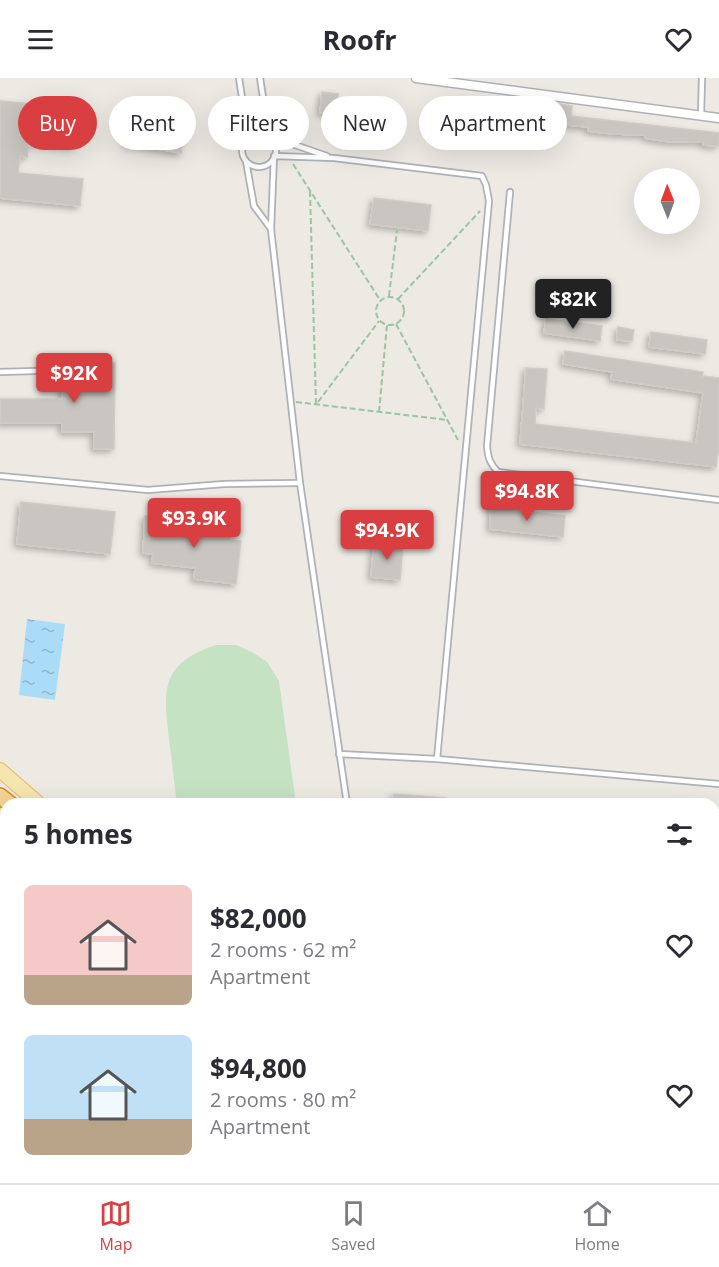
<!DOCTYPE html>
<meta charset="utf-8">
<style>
body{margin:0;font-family:"Open Sans",sans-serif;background:#f2f2f3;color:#2b2b33;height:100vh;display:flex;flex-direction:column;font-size:22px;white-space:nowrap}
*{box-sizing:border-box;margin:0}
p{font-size:20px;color:#7c7c81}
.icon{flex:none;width:33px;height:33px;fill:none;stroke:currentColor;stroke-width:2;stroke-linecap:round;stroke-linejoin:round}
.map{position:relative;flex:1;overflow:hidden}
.details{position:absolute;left:0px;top:720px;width:720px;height:386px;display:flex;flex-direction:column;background:#fff;border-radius:18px 18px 0 0;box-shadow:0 6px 24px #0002}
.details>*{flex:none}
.top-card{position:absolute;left:18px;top:18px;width:684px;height:54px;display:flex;gap:12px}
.needle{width:39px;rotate:359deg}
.controls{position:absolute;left:634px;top:90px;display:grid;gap:12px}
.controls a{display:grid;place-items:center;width:66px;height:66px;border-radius:50%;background:#fff;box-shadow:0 6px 24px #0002;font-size:30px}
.price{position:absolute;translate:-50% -51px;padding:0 14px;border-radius:6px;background:#d93e40;color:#fff;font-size:20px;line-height:39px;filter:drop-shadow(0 2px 3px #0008)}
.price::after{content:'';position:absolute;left:50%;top:36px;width:18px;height:14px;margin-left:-9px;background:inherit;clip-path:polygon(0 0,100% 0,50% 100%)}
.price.on{background:#222;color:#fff}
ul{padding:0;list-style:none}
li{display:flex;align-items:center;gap:18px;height:150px;padding:0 24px}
li span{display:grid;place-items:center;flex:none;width:168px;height:120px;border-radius:9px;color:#555}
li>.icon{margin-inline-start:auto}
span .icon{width:72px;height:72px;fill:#fffc;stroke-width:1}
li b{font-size:26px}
h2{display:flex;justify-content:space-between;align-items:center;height:72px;padding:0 24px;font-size:26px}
.chip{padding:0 21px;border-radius:27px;background:#fff;box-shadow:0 6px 24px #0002;font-size:21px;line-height:54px}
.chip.on{background:#d93e40;color:#fff}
header{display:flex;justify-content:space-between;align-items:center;height:78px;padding:0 24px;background:#fff;font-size:27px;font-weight:700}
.menu{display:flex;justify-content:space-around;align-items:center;height:84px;border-top:2px solid #e1e1e2;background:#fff;font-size:16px;color:#7c7c81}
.menu a{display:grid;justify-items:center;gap:3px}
.menu .on{color:#d93e40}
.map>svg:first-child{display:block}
.medical{fill:#f9e1e1}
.grass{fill:#c5e2c3}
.water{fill:url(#water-ripples)}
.building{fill:#c9c5c0;stroke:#d1cbc3;stroke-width:1.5;filter:url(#shadow)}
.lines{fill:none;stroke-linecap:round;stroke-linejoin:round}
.lane-casing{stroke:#afb2b5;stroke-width:8}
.street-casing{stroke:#afb2b5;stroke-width:11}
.primary-casing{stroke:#e4b566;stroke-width:16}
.highway-casing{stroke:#dc8c15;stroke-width:18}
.path{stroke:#9cc3a4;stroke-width:2;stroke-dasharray:6 3;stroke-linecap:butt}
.lane{stroke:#fff;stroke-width:4.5}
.street{stroke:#fff;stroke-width:8}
.primary{stroke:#f7e5af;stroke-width:14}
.highway{stroke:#f3d395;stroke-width:15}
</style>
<header><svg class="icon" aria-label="menu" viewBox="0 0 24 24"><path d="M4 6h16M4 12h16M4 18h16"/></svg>Roofr<svg class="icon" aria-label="heart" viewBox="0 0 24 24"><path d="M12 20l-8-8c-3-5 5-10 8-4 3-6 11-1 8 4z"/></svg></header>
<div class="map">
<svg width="719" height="1105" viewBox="0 0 719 1105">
<defs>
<pattern id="water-ripples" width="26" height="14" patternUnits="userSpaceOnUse" patternTransform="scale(1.5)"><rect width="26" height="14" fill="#aadcf7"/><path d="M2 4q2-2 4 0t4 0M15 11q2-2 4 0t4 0" fill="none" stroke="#8eb6cc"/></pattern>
<filter id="shadow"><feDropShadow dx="-3" dy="3" stdDeviation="3" flood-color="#0004"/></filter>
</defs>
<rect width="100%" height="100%" fill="#edeae4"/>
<polygon class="medical" points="326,1100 405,1100 412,1105 320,1105"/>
<path class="grass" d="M216,567H236L252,574L267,584L279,603L296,726H177C174,704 172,683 169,661C163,611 161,585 216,567Z"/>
<polygon class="water" points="27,541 65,546 55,622 19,617"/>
<g class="building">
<polygon points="322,14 338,16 336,36 320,35"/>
<polygon points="0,23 79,30 75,69 29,65 27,79 20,78 18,95 83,101 80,128 0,120"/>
<polygon points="546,24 572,28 571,38 719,55 719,65 718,68 703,67 704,64 670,64 645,60 645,57 613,56 588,53 588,49 546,45"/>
<polygon points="130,36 186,44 181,75 126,66"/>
<polygon points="374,120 431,127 428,153 370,146"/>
<polygon points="546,241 602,248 600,263 544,255"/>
<polygon points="618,249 634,252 632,263 617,262"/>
<polygon points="651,254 707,262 705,276 649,269"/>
<polygon points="565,273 703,294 702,298 719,300 719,367 716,389 520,366 526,290 547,291 544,331 536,330 535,346 696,365 703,315 611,301 612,294 563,286"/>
<polygon points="62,284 115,285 114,371 94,371 94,354 62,354 62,345 0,345 0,321 62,321"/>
<polygon points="21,424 115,434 110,476 17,466"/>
<polygon points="491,429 565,438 563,459 490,451"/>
<polygon points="145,438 170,440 168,451 185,453 186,448 199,449 200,443 232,446 230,462 241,463 236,506 194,501 195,490 152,485 153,476 143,475"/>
<polygon points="374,464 403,467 400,502 371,499"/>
<polygon points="394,716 445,720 444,726 393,726"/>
</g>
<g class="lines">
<defs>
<g id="lane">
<polyline points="239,0 248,58"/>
<polyline points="260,0 269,58 327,78"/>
<polyline points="701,37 702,0"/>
<circle cx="259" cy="72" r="17"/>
<polyline points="246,83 254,128 271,151"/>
<path d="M510,114L487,368C488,380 490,386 498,394L719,422"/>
<polyline points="0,294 35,293"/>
<polyline points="0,398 148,412 224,406 300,405"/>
<polyline points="339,676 437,681 719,706"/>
<polyline points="347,726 300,405 271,151 274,78 334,80 482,98 486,107 489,123 437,681"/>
<polyline points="714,935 719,935"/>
<polyline points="714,1003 719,1003"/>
<polyline points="714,1079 719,1079"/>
<polyline points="518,1100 524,1105"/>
</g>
<polyline id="street" points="416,0 719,40"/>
<g id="primary">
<polyline points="0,692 39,726"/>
<polyline points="0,737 6,742"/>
<polyline points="448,1100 455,1105"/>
<polyline points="476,1100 482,1105"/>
</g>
<polyline id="highway" points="0,718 10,726"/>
</defs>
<use href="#lane" class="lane-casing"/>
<use href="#street" class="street-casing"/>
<use href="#primary" class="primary-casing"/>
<use href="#highway" class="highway-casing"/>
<g class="path">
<polyline points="293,86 380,222"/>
<polyline points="310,113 316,326"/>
<polyline points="389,218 397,152"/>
<circle cx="390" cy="233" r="14"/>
<polyline points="398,221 480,133"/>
<polyline points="396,246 458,362"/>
<polyline points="296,324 448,342"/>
<polyline points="318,324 379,243"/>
<polyline points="379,334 387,247"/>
</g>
<use href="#lane" class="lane"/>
<use href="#street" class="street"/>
<use href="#primary" class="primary"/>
<use href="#highway" class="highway"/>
</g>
</svg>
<div class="controls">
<a><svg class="needle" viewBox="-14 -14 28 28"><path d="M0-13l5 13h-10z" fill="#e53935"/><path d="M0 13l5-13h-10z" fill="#7c7c81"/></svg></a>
</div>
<b class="price on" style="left:573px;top:252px">$82K</b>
<b class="price" style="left:74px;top:326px">$92K</b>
<b class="price" style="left:527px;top:444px">$94.8K</b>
<b class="price" style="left:194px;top:471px">$93.9K</b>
<b class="price" style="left:387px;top:483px">$94.9K</b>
<div class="top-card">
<a class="chip on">Buy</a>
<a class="chip">Rent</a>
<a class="chip">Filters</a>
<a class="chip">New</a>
<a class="chip">Apartment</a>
</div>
<section class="details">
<h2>5 homes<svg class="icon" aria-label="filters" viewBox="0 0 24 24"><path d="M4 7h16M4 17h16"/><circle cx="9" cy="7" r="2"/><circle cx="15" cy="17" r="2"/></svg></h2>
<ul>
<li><span style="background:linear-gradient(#f6c9c9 75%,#b9a48a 0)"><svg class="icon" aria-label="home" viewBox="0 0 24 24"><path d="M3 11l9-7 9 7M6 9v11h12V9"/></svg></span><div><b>$82,000</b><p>2 rooms · 62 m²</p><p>Apartment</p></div><svg class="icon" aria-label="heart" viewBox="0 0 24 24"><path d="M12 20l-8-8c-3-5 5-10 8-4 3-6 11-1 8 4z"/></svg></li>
<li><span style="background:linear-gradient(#bfe0f5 70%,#b9a48a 0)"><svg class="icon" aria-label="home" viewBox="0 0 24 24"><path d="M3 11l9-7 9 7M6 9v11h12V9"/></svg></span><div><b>$94,800</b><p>2 rooms · 80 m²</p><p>Apartment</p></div><svg class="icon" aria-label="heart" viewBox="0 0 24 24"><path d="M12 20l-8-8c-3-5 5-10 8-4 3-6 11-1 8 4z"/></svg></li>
</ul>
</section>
</div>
<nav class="menu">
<a class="on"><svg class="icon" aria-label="map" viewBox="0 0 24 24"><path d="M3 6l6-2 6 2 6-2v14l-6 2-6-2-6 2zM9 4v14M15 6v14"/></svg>Map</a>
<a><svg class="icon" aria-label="saved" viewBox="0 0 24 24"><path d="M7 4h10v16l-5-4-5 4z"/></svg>Saved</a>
<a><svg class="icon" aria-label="home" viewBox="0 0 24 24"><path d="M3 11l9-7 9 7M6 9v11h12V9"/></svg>Home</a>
</nav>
